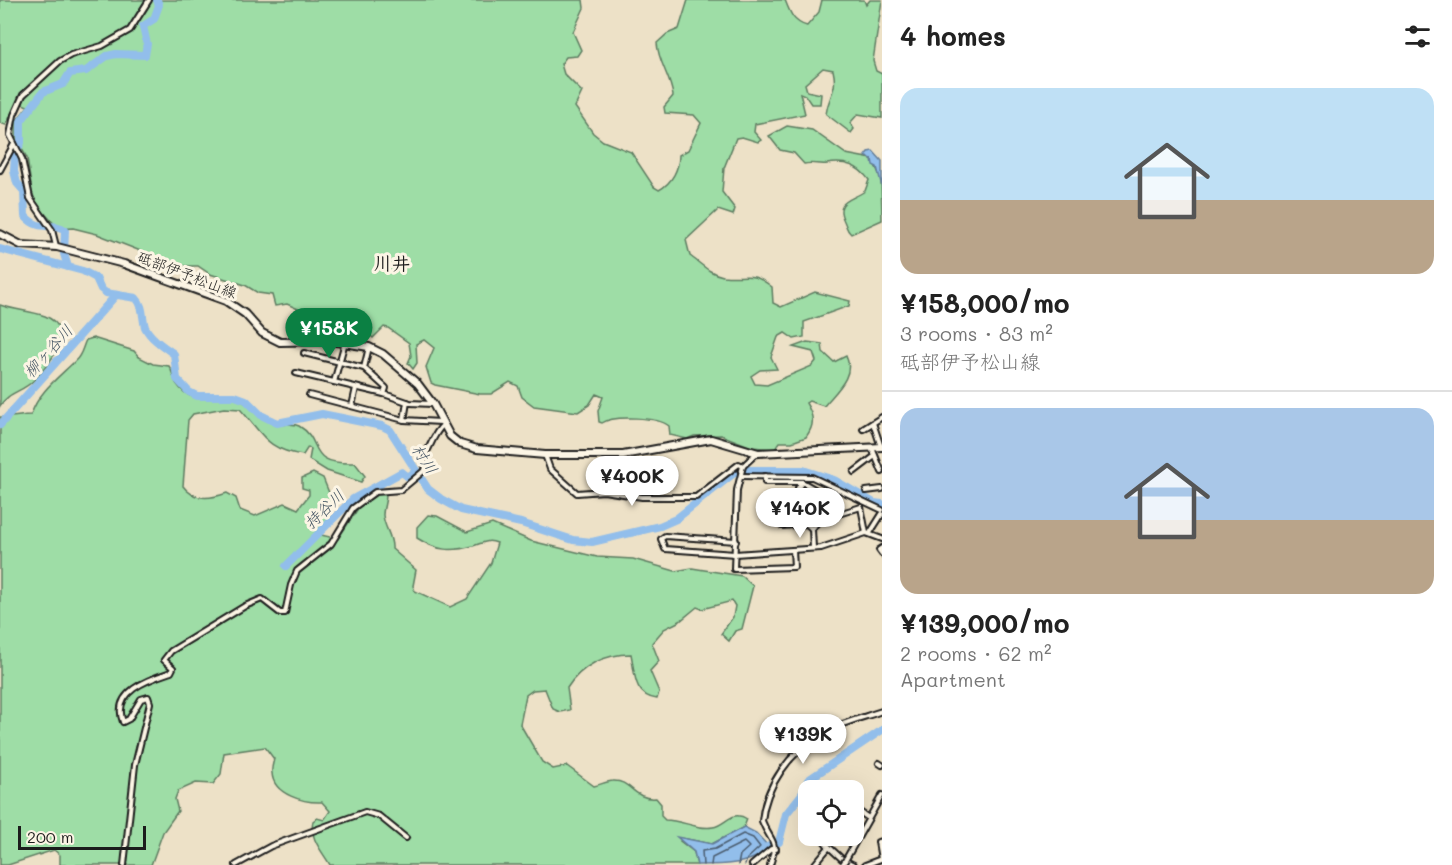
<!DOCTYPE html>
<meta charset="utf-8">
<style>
body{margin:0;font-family:Mali,"Klee One",sans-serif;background:#f2f2f2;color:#222;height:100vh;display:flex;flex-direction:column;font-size:22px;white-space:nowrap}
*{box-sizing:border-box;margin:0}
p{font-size:20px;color:#767676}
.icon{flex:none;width:33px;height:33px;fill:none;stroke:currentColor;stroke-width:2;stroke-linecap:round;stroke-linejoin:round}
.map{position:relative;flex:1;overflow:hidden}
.drawer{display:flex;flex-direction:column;background:#fff;width:570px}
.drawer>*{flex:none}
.tools{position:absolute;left:798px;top:780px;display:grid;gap:12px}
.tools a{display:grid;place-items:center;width:66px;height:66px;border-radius:12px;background:#fff;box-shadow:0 6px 24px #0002;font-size:30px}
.scale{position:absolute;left:18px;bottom:15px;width:128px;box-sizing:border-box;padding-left:6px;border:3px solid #1c1c1c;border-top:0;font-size:16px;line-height:21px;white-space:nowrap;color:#1c1c1c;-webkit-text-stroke:4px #fcf5e5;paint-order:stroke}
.price{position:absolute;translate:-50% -51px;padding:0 14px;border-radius:21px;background:#fff;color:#222;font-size:20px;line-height:39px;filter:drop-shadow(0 2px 3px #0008)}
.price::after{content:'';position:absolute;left:50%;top:36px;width:18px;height:14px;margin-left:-9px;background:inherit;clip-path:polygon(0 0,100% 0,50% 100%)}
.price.current{background:#0b8043;color:#fff}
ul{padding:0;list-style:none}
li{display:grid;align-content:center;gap:12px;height:318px;padding:0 18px}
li+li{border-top:2px solid #e0e0e0}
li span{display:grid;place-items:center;height:186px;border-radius:18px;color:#555}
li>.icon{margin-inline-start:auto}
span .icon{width:108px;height:108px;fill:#fffc;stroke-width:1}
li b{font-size:26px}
h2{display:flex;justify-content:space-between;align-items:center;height:72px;padding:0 18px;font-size:26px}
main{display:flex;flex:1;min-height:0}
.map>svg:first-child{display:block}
.green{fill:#9edda6;stroke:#5d7c61;stroke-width:1.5}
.water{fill:#92beeb;stroke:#637d98;stroke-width:1.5}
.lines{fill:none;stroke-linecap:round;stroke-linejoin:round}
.shore{stroke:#4b5d6f;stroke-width:1.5}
.river{stroke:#92beeb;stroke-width:8}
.minor-casing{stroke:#1c1c1c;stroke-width:8}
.secondary-casing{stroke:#1c1c1c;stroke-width:10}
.minor{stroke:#fcf5e5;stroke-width:4}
.secondary{stroke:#fcf5e5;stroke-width:6}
.minor-bridge-casing{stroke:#1c1c1c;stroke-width:8;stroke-linecap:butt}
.minor-bridge{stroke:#fcf5e5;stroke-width:4}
.labels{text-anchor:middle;stroke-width:6;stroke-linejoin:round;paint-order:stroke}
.street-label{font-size:15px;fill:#1c1c1c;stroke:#fcf5e5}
.water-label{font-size:16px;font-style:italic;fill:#455564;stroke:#fcf5e5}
.quarter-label{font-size:18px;font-weight:bold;fill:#1c1c1c;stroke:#fcf5e5}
</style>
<main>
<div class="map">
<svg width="882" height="865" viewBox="0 0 882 865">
<rect width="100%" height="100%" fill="#ede1c7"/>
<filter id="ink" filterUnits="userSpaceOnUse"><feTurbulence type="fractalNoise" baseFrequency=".0167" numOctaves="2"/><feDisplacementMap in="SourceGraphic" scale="12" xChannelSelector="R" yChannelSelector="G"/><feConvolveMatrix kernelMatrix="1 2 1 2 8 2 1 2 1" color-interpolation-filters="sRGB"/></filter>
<g filter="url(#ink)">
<g class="green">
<path d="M0,0H583L584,8L573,32L581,50L577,56L566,57L561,64L564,74L582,92L575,107L593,133L603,141L631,152L654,187L659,190C672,183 679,169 679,155L688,150L701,123L694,115L665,113L664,107L673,96C671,77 658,62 657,43L667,34L679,29L688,0H785C790,13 793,22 807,26L819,12L822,0H864L866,5L870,0H882L873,61L876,71L882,74V118L858,114L850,123L854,129L851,133L826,114C829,93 838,91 833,70L823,68L805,84L807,91L821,94L820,104H811L805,95L800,93L805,114L755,124L754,132L761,140L758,142L742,137L736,138L724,168L722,192L735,209L733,215L718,210L686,240L690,256C700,263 710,274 723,276C746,279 751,270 772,287L773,303L781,307L815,292L850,301L849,306L804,322V337L794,339L785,333L778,337L771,357L777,369L760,370L751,376L755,384L767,385L812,366L816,361L813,352L793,347L807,342L822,344L823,352L834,362L846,356C856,376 835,392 824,406L809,401L806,403C814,416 815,425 806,437L792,442H780L775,449L752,447L721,435L694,436L687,439L670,435L669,426C659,417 613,415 602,423L599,422L598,411L603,397L596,394L589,405L578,412L534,406L522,397L518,386L510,382L491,394H480L435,385L431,383L426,367L434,348L424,340L416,344L417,363L413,369L408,363L411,356L409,343L388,328L384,327L373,338L362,329C347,336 333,315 319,310L305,312L287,304L275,306L272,295L258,293L245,285L210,274L198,266H183L161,259L97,234L73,228L59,229L37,205L32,192L27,158L16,138V121L28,106L17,102L6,125L0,123Z"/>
<path d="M787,126L812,130L846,154L872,159L881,178L882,220L851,234C846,230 847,227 844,221C834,201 850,201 865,191L869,180C858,165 845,161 827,164C819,165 812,162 804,164L794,153L780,150L769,136Z"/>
<path d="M0,305C14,310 31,311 45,316C79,330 48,366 33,381C22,392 8,392 0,406Z"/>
<path d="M93,338L134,351L139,357L153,364L169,366C173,372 173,378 176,383C195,411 216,391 239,400C253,405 261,417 277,424C285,426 292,422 299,426C325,441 304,465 355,463L365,476L361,482L327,471L309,460L311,449L308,447L303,455C266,450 263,434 240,409L224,408L193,414L188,420L183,486C194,501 210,499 227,493L236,498L240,510L255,516L285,503L298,509L309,495V490L302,488V478L313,473L323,478L334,505L321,535L338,539L359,507L377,493L386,495C386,502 383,508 383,515C384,528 393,536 392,549L416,570L413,586L415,591L450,607L467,599L491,563L497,543C487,539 483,543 473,546C451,552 437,551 417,538V527L428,515L437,516L467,532L492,524L531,541L597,557L633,559L675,571L692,568L742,576L753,586L742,629L735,631L729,641L721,634L733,617L735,606L732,601L702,609L697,607L680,621L664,629L652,643L659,661L650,671L659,692L657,699C633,696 635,672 631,654C604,654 581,666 567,688L570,710L560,712L553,709L545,689L533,690L526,695L520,724L542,762L553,769L567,766L594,786C600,785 607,781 613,781C631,780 633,800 656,798L661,804V816L665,820C682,820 697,830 713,827C726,825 732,809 747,819L744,827L712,844L682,838L680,841L694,852L697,865H330C322,851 309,838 313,821L317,818L324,820L330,811L322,802C305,803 273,795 272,773C271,769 273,763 274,759L265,747L224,753L221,774L213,784L196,783L178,791L175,799L178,811L163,832L151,865H60V855L54,850L8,865H0V417C10,419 20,415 31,415C38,392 59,377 75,361C82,355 82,348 86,340Z"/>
</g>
<g class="water">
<polygon points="873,151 882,161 882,187 877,167 873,165 872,159 865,156 868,152"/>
<path d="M744,827L756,833L769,847C755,865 721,865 697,865L694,852L677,837L712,844Z"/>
</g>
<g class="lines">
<g class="shore">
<polyline points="703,865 702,851 715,849 743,834 753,838 760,847 747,859 745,865"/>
<polyline points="711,865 712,858 744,842 749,847 740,855 738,865"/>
</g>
<g class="river">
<path d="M0,249L83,271L96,278L101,289L106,293L136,298C144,306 142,317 145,327C150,338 164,347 174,354L177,379L189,392L197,396H235L246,400L261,415L277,423L322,414L382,426L390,430L428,489L441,499L461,510L521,523L573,540L592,542L660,526L676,519L734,473L747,470H803L834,480L874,503L882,504"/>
<path d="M68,267L64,254L65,230C53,221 40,233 25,216L24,191L17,183L14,171L15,154L21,143V121L43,92L63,84L70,73L86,71L107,56L116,54L145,55L147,44L143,26L154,19L159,5L157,0"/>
<polyline points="0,425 116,295"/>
<polyline points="286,566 353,499 402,472 408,477 416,471"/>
<polyline points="765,848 779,842 786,814 802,794 808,780 882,730"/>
</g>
<defs>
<g id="minor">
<polyline points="0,170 14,144"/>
<polyline points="56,246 52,230 30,198 22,159 10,135 14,115 23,95 60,61 71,55 102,46 130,30 149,0"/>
<polyline points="304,353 364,368 386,388 384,394"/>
<polyline points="364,368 369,347"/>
<polyline points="296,373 384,394 410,403 432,404"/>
<polyline points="334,382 345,342"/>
<polyline points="309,395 404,420 441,422"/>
<polyline points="352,406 356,388"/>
<polyline points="404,420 407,402"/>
<polyline points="873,423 881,447"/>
<polyline points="863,429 882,417"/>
<polyline points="872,448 882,472"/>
<polyline points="757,453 743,466 737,490 734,569 794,567 793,550"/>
<polyline points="545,455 550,469 577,493 604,491 642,497 696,497 739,464 743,466"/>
<polyline points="854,472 875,456"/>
<polyline points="741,476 812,477 882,510"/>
<polyline points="765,476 765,482 802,482 834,500"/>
<polyline points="802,482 798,488 800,493 819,520"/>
<polyline points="866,491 882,489"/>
<polyline points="782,526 807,524 812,529"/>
<polyline points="870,533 882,514"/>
<polyline points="736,541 665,536 661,539 665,549 735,554 821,548 866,533 882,539"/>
<polyline points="813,548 812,529 819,520 861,507 866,533"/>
<polyline points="882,548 879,550 882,554"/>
<polyline points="879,763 882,765"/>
<polyline points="854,808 867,817"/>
<polyline points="829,847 825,842 830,836"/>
<polyline points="846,859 882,795"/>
<polyline points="881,859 878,842 882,841"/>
<path d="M124,865L135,765L150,703L148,697L141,699L129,719L123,722C111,691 150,679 171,672L173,668L164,660L171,651L245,606L262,599L280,613H285L291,585L297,571L331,544L353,508L375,492L401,490L426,469L423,458C431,447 433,434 443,425"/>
<polyline points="236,865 271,846 365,812 379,816 406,838"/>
<polyline points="752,865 771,849 776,849"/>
<path d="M770,865C779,838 771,844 762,821C765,786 790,752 821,734C839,723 862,718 882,711"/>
<polyline points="814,865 829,847 842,859 854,865"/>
<polyline points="865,865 881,859"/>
</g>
<polyline id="secondary" points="0,234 21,245 57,247 124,264 226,301 245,314 262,333 280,342 330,341 369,347 383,354 418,384 433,404 450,436 460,444 477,449 545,455 623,455 711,439 758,453 882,447"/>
</defs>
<use href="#minor" class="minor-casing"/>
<use href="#secondary" class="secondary-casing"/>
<use href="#minor" class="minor"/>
<use href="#secondary" class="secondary"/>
<defs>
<polyline id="minor-bridge" points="843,864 846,859"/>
</defs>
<use href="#minor-bridge" class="minor-bridge-casing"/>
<use href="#minor-bridge" class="minor-bridge"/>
</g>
</g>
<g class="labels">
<g class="street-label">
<text transform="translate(187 275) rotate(21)" y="5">砥部伊予松山線</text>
</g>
<g class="water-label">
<text transform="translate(48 351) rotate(-48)" y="6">柳ヶ谷川</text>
<text transform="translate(425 459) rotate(57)" y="6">村川</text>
<text transform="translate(324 509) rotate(-44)" y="6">持谷川</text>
</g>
<g class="quarter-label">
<text x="392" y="270">川井</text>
</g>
</g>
</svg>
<div class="tools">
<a><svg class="icon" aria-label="locate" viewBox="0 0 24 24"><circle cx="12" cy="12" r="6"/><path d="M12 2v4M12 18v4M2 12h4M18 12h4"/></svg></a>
</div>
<div class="scale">200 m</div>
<b class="price current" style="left:329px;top:359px">¥158K</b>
<b class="price" style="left:632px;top:507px">¥400K</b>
<b class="price" style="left:800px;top:539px">¥140K</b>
<b class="price" style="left:803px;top:765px">¥139K</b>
</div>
<section class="drawer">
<h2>4 homes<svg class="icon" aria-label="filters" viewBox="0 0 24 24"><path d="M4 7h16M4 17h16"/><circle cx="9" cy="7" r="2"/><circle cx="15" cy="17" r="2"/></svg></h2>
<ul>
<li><span style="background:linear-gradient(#bfe0f5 60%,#b9a48a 0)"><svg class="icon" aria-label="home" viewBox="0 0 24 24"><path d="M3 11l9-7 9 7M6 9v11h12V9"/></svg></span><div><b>¥158,000/mo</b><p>3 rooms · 83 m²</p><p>砥部伊予松山線</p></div></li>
<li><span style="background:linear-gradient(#a9c7e8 60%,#b9a48a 0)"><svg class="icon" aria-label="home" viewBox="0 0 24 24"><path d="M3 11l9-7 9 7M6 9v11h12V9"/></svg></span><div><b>¥139,000/mo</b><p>2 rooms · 62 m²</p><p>Apartment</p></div></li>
</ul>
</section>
</main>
